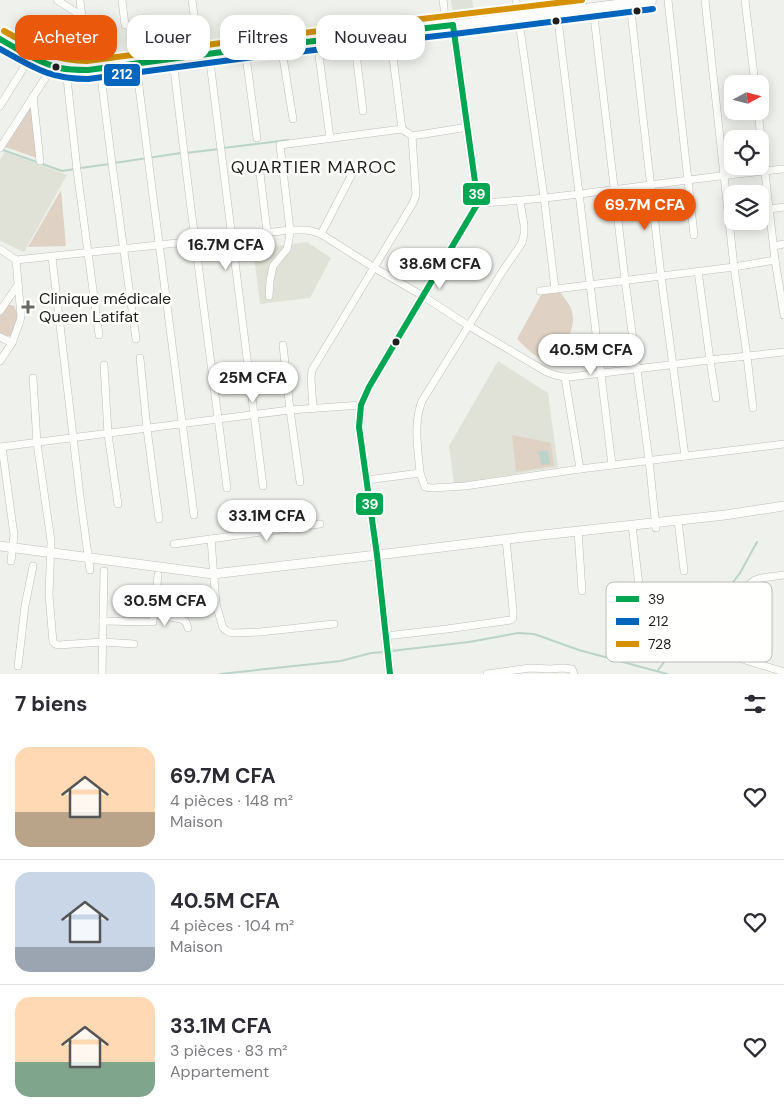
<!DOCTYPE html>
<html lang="fr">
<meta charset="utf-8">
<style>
body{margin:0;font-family:"DM Sans",sans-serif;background:#f7f7f7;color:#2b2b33;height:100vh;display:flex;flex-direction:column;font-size:19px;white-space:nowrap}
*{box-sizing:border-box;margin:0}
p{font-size:16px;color:#7c7c81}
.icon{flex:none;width:28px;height:28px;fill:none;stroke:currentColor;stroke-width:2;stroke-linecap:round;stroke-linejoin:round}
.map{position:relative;height:674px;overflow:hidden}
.drawer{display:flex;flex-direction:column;background:#fff;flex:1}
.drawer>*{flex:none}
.guide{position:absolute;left:15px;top:15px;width:500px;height:45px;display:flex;gap:10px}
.needle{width:32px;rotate:83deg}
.controls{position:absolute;left:724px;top:75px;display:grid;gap:10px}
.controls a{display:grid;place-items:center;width:45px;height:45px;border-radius:10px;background:#fff;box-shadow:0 2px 12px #0003;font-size:25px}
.price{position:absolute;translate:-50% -42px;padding:0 11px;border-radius:18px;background:#fff;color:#222;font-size:16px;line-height:32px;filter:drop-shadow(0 1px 2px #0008)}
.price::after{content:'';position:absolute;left:50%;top:30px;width:15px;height:11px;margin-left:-8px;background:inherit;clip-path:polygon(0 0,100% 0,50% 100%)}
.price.active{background:#ea580c;color:#fff}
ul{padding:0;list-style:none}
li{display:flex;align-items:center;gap:15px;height:125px;padding:0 15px}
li+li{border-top:1px solid #e1e1e2}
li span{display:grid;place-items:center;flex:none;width:140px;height:100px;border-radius:15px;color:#555}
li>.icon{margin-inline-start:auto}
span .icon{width:60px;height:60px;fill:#fffc;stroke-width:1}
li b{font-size:21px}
h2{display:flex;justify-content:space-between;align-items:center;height:60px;padding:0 15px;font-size:21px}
.tag{padding:0 18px;border-radius:15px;background:#fff;box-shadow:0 2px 12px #0003;font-size:18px;line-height:45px}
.tag.active{background:#ea580c;color:#fff}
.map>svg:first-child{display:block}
.built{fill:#e0e2d8}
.green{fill:#dfd2c4}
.water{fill:#bbd3c8}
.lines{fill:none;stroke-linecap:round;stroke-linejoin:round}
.stream{stroke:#bbd3c8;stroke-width:2}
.minor-casing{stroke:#bebebb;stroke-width:8}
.tertiary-casing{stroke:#bebebb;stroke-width:10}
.minor{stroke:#fdfdfc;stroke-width:7}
.tertiary{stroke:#fdfdfc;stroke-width:9}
.bus-1-casing{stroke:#fffffe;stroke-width:10}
.bus-2-casing{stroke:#fffffe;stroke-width:10}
.bus-3-casing{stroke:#fffffe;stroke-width:10}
.bus-1{stroke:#00a651;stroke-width:6}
.bus-2{stroke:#0065bd;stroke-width:6}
.bus-3{stroke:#d79204;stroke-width:6}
.bus-dot{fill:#1f1f1d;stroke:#fffffe;stroke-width:2}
.poi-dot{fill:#686865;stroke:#fffffe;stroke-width:2}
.labels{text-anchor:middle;stroke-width:5;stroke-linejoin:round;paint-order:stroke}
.poi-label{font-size:16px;fill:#1f1f1d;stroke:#fffffe;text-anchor:start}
.neighbourhood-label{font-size:18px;letter-spacing:1px;fill:#1f1f1d;stroke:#fffffe}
.key{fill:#fffffe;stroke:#bcbcba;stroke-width:1}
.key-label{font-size:14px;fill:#1f1f1d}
.line-badge{stroke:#fffffe;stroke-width:2}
.badge-label{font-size:14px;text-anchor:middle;font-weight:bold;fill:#fff}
</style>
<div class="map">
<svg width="784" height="674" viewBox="0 0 784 674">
<rect width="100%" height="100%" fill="#eff1ec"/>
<g class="built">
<polygon points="451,0 472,0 475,16 454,19"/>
<polygon points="5,152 67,175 24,252 0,241 0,160"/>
<polygon points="307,242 331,258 310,298 260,304 253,249"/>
<polygon points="498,361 548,393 558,467 454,484 449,446"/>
</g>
<g class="green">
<polygon points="31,104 37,158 5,147"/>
<polygon points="61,190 66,246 28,247"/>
<path d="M560,292C564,298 571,305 572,312C575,322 571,330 568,339C565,345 562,355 556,359C544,367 525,347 517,339L541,295Z"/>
<path d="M7,304L14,306C20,317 18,324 14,336H6L0,335V312Z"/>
<polygon points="512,435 551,443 554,466 516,472"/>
</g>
<polygon class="water" points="548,450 550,464 541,465 540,455 538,455 537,452"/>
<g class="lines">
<g class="stream">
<polyline points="223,148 288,140"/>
<polyline points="3,150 62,171 75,169"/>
<polyline points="186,153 219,149"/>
<polyline points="114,163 181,153"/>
<polyline points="80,168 110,164"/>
<polyline points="391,651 469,642 518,633 534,634 579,650 667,674"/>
<polyline points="658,670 678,644 720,599 740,573 757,542"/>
<polyline points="220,674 341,661 371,653 384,652"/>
</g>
<defs>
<g id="minor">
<polyline points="57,0 82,16"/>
<polyline points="80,0 88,70"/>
<polyline points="122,0 125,25 133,26 136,28 141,63"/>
<polyline points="192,0 199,55"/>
<polyline points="443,0 445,16 453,25"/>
<polyline points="516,0 544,197 555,289"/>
<polyline points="668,0 694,235"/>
<polyline points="705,0 734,267 747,356 753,408"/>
<polyline points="745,0 755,84"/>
<polyline points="630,3 661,276 685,456"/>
<polyline points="593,8 625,280 649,460 656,528"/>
<polyline points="557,12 612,465"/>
<polyline points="390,33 402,129"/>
<polyline points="354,37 363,111"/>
<polyline points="317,41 330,138"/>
<polyline points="281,45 293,119"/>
<polyline points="245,49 257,138"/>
<polyline points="209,54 263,486"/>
<path d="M173,59C189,202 209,345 227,488"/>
<polyline points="136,64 194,515"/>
<polyline points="66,69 77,170 99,335"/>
<polyline points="100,69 112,164 136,339"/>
<polyline points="33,96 40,161"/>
<polyline points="0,106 31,56"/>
<polyline points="758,111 775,260 784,315"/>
<polyline points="412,136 468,127"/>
<polyline points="0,148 53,66"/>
<polyline points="259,165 267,232"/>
<path d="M478,203C581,198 682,178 784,169"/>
<polyline points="769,209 784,207"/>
<polyline points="321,234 352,174"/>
<polyline points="774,246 784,244"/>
<path d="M0,249L16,260L196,241L290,230H306L312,231L321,234L373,267L423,296L469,326L545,371C558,377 565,378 578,376L710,360L784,352"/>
<polyline points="52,257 80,496 90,570"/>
<polyline points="698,271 710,360 716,398"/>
<polyline points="540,291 734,267 775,260"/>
<polyline points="269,296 270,281 273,266 287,249 289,240 290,230 280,145 402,129 412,136 416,195 413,203 312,370 311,378 313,409"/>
<polyline points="0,311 18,285"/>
<polyline points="0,337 12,343 20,321 21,316 16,260"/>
<polyline points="283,345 290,410 300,482"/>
<polyline points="140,358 147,429 159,519"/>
<polyline points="0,361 12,343"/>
<polyline points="104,365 108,434 118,504"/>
<polyline points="33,378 37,443 51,541 49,595 53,642 55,644 58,645 103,642 134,644"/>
<polyline points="565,378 580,469"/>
<polyline points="0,447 290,410 361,405"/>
<polyline points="2,447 14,535 11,561"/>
<polyline points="420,473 425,487 432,488 465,486 580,469 784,444"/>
<path d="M367,480L420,473C418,448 413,424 422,401L502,272L522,243L524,234V225L520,201"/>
<polyline points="678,520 684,571"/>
<polyline points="632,525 646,646"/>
<polyline points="578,531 582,591"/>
<polyline points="211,539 216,604 223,628 227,631 231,633 260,632 334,624"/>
<polyline points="174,544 320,524"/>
<polyline points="154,614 181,619 186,622 188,628"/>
<polyline points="103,621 153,622 158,575"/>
<polyline points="386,636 447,629 511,620 513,618 513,610 506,539"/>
<polyline points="701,646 784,672"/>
<polyline points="620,647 619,627 664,621"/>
<path d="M759,664L750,584C757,576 773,577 784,575"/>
<polyline points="18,666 25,606 33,566"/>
<polyline points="102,674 104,571"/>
<polyline points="487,674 530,668 550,669 563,668 572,669 574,674"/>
</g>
<g id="tertiary">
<path d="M0,39C17,48 34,60 53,66C64,70 76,70 88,70L245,49L453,25L652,0"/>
<polyline points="0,546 213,574 394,553 524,537 725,515 784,506"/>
<polyline points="390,674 377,555 359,427 361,405 369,387 478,203 453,25"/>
</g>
</defs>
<use href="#minor" class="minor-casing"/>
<use href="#tertiary" class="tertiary-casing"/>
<use href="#minor" class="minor"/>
<use href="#tertiary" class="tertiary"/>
<defs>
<g id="bus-1">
<path d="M0,39C19,50 39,63 60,68C69,70 79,70 88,70L245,49L453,25"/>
<polyline points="390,674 377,555 359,427 361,405 369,387 478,203 453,25"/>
</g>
<path id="bus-2" d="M0,49C33,67 49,79 88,79L246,58L454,34L653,9"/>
<path id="bus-3" d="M4,31C35,48 51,61 87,61L244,40L582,0"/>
</defs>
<use href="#bus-1" class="bus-1-casing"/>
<use href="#bus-2" class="bus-2-casing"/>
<use href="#bus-3" class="bus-3-casing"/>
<use href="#bus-1" class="bus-1"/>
<use href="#bus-2" class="bus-2"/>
<use href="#bus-3" class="bus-3"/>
</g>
<g class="bus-dot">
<circle cx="637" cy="11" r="4.5"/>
<circle cx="556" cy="21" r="4.5"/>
<circle cx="56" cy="67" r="4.5"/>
<circle cx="396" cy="342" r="4.5"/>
</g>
<path class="poi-dot" d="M25.5 299.5h5v5h5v5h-5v5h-5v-5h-5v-5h5z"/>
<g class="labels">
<g class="poi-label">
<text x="39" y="304">Clinique médicale<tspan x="39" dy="18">Queen Latifat</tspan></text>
</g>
<g class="neighbourhood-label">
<text x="314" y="173">QUARTIER MAROC</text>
</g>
</g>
<rect x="606" y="582" width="166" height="80" rx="8" class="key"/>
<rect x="616" y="596" width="23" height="6" fill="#00a651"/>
<rect x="616" y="618" width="23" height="7" fill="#0065bd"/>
<rect x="616" y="641" width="23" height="6" fill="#d79204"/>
<g class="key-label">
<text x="648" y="604">39</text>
<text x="648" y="626">212</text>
<text x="648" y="649">728</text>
</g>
<g class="line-badge">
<rect x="103" y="63" width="38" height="24" rx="5" fill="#0065bd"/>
<rect x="462" y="182" width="29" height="24" rx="5" fill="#00a651"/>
<rect x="355" y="492" width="29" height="24" rx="5" fill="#00a651"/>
</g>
<g class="badge-label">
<text x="122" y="79">212</text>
<text x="477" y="199">39</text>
<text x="370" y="509">39</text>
</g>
</svg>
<div class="controls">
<a><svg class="needle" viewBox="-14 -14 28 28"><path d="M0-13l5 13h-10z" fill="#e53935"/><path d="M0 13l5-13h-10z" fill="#7c7c81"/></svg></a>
<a><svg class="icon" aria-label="locate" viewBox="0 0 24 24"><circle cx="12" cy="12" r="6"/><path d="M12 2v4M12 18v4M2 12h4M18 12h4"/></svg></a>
<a><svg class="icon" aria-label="layers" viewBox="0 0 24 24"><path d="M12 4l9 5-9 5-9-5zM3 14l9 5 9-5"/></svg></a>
</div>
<b class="price active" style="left:645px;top:231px">69.7M CFA</b>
<b class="price" style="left:226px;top:271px">16.7M CFA</b>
<b class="price" style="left:440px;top:290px">38.6M CFA</b>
<b class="price" style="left:591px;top:376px">40.5M CFA</b>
<b class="price" style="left:253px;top:404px">25M CFA</b>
<b class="price" style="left:267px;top:542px">33.1M CFA</b>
<b class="price" style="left:165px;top:627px">30.5M CFA</b>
<div class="guide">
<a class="tag active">Acheter</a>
<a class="tag">Louer</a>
<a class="tag">Filtres</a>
<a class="tag">Nouveau</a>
</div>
</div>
<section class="drawer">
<h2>7 biens<svg class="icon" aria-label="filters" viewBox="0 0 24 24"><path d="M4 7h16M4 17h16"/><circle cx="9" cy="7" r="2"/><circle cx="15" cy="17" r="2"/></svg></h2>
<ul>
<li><span style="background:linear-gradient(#ffd9b3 65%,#b9a48a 0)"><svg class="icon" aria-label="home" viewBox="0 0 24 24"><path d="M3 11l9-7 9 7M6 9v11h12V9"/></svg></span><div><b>69.7M CFA</b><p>4 pièces · 148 m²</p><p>Maison</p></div><svg class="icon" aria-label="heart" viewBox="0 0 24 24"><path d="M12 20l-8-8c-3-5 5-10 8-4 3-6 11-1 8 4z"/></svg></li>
<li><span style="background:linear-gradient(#c9d6e8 75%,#9aa5b1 0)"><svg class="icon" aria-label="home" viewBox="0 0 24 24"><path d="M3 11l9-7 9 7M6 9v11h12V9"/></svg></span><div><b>40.5M CFA</b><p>4 pièces · 104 m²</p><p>Maison</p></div><svg class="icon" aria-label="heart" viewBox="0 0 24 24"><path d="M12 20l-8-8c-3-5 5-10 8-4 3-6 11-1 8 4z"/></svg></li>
<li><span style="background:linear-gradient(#ffd9b3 65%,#7fa58c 0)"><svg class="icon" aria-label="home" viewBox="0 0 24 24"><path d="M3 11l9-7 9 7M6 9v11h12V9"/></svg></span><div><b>33.1M CFA</b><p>3 pièces · 83 m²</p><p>Appartement</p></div><svg class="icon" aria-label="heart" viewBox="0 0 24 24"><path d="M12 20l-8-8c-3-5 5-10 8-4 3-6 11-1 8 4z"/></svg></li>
</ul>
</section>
